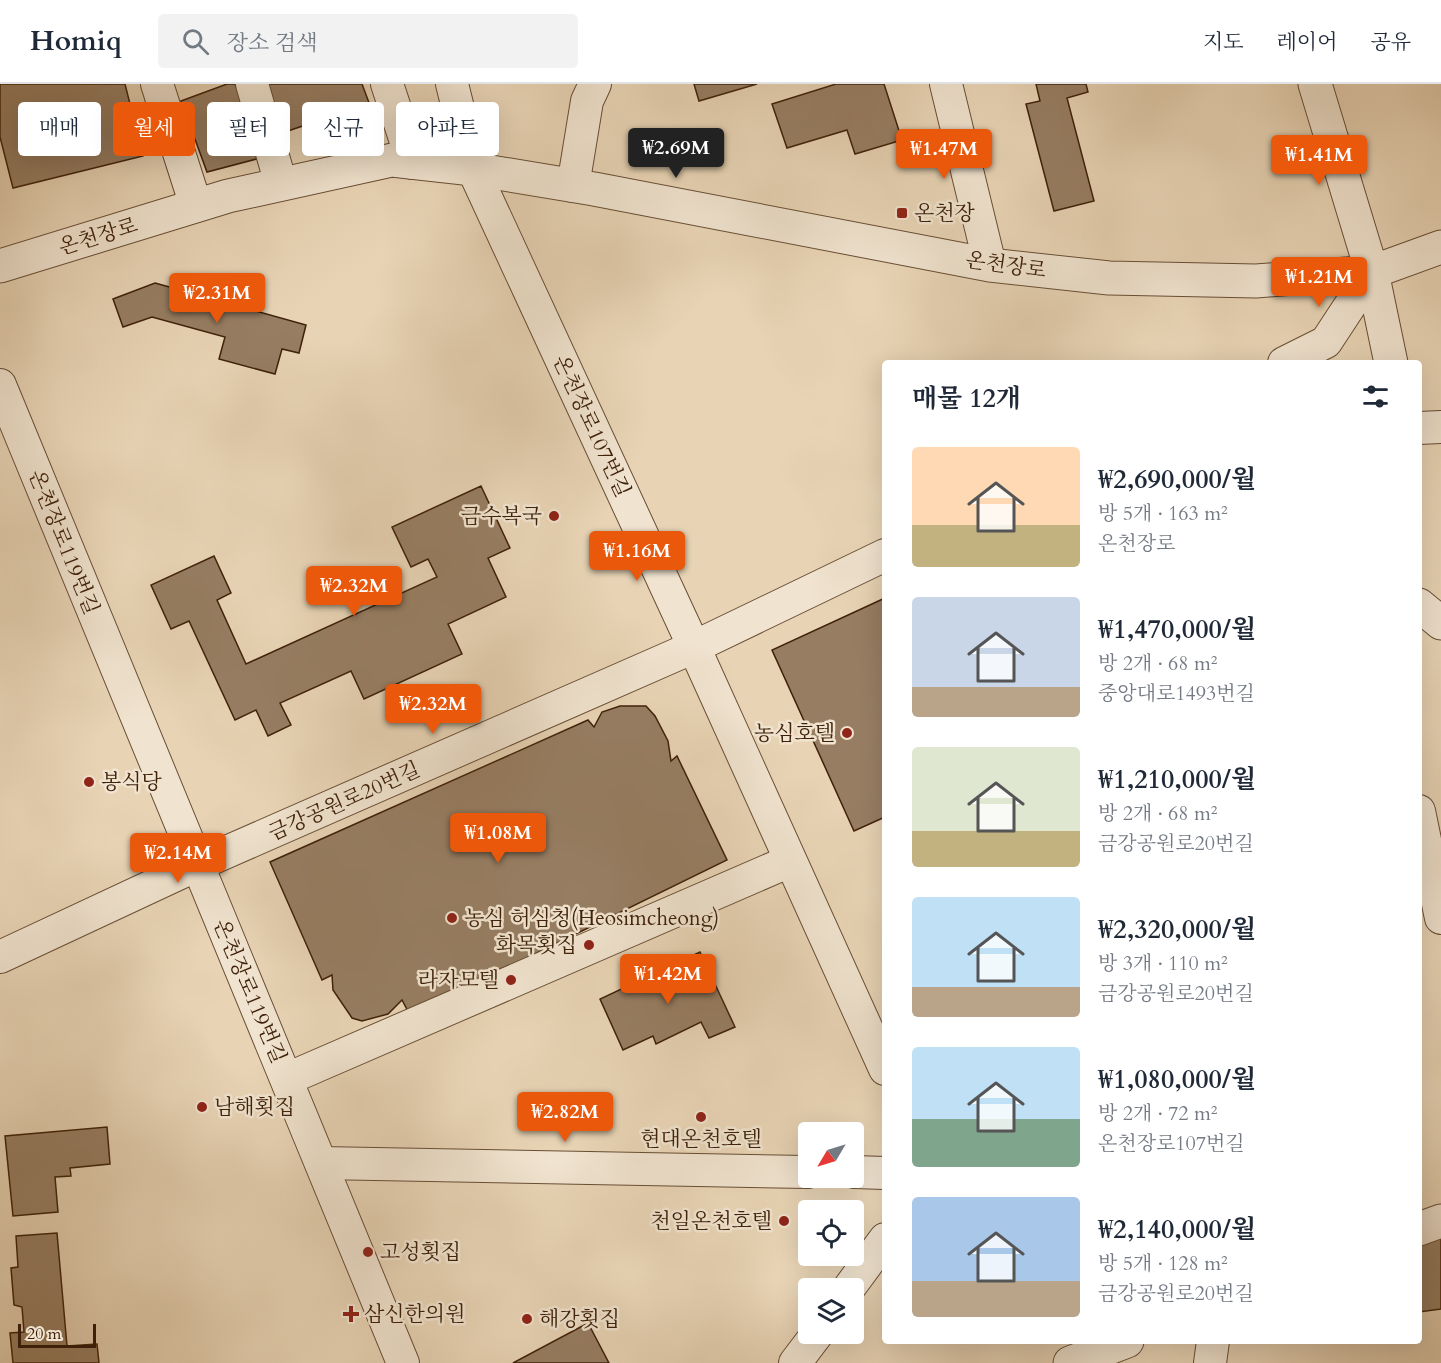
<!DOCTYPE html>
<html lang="ko">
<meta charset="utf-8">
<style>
body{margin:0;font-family:Cardo,"Noto Serif KR",serif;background:#f2f2f3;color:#1f2937;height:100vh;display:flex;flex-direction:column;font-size:22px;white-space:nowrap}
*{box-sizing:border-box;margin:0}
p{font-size:20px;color:#747a83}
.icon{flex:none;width:33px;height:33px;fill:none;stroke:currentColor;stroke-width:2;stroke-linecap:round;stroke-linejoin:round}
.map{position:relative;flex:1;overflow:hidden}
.sheet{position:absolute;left:882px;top:276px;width:540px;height:984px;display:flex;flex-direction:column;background:#fff;border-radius:6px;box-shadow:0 6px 24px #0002}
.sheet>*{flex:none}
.hud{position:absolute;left:18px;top:18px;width:570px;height:54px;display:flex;gap:12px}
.needle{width:39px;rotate:232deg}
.fabs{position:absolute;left:798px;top:1038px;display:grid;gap:12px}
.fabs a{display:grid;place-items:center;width:66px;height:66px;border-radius:6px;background:#fff;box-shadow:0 6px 24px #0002;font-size:30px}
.scale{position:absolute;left:18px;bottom:15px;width:78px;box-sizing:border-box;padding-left:6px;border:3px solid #3f210a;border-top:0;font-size:16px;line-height:21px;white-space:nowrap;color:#3f210a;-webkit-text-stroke:4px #f0e3cf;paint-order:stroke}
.price{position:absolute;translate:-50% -51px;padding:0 14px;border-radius:6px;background:#ea580c;color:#fff;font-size:20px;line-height:39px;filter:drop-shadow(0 2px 3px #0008)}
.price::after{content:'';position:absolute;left:50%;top:36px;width:18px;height:14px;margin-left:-9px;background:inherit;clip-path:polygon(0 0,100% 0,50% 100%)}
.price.on{background:#222;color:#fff}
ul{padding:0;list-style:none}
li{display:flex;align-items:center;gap:18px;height:150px;padding:0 30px}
li span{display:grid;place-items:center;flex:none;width:168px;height:120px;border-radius:6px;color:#555}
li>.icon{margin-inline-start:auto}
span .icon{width:72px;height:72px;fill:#fffc;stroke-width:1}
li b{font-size:26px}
h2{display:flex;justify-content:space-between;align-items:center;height:72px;padding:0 30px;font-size:26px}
.chip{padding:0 21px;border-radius:6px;background:#fff;box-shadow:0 6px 24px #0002;font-size:21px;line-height:54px}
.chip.on{background:#ea580c;color:#fff}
header{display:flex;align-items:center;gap:36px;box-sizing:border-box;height:84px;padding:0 30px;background:#fff;border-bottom:2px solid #e0e1e3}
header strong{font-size:28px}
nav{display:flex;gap:33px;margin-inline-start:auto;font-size:21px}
.search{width:420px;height:54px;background:#f2f2f3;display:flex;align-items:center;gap:15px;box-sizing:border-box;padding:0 21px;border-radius:6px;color:#747a83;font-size:22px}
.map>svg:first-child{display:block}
.building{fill:#977e63;stroke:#3f210a;stroke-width:1.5}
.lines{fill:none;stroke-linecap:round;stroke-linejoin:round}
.minor-casing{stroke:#694e35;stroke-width:34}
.tertiary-casing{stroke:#694e35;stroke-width:35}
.minor{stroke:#f0e3cf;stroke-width:32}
.tertiary{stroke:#f0e3cf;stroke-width:33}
.poi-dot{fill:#8f2418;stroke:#f0e3cf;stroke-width:2}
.labels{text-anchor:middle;stroke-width:5;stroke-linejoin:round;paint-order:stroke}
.poi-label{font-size:21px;fill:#3f210a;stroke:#f0e3cf;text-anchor:start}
.street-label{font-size:21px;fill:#3f210a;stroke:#f0e3cf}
</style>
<header>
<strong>Homiq</strong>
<div class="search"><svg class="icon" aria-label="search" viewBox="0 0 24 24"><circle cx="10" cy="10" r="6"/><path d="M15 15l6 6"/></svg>장소 검색</div>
<nav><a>지도</a><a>레이어</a><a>공유</a></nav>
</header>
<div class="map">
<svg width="1441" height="1279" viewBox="0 0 1441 1279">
<rect width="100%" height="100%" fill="#e8d4b5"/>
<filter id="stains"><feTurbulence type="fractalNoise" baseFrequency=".00333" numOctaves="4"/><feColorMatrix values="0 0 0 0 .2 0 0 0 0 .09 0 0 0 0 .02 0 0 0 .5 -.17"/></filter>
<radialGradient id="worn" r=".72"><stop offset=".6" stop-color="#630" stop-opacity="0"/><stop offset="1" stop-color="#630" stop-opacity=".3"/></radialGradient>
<g class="building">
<polygon points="0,0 125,0 143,72 13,104 0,53"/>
<polygon points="227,0 235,0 264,73 207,88 181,17"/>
<polygon points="265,0 362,0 371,24 334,37 332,32 282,49"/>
<polygon points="694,0 757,0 699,17"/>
<polygon points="836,0 884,0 902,56 855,70 847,46 787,64 772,20"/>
<polygon points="1036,0 1086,0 1088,8 1067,14 1094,117 1054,127 1026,20 1040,17"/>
<polygon points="155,199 306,241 299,269 282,265 275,290 219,275 225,253 152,233 123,243 113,215"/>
<polygon points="481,402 510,464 488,474 506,513 448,540 462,570 364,615 351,587 280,619 291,641 268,652 256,626 235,636 189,537 171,545 151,501 214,472 231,509 217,516 246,580 437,493 428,475 411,483 392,443"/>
<polygon points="885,514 885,733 854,747 772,566"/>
<polygon points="620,622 646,622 655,632 668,657 671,677 677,672 727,776 410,931 402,916 388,930 362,937 352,934 333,906 332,891 322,896 270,778 588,636 594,643 602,628"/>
<polygon points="700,868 735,943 709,954 701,938 656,960 653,952 623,966 600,915"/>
<polygon points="107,1043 110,1080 70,1084 71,1092 55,1093 58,1128 13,1132 5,1052"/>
<polygon points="1441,1146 1441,1225 1419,1228 1419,1152"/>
<polygon points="57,1149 67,1262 97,1260 99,1279 13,1279 10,1249 24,1248 22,1223 14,1221 11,1184 18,1183 16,1152"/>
<polygon points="588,1239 609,1279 513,1279"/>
</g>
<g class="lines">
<defs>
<g id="minor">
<polyline points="157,0 196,122"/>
<polyline points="252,0 281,100"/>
<polyline points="387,0 413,79"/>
<polyline points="452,0 473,85 694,563 885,985"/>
<polyline points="946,0 990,181"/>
<polyline points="573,102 587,17 595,0"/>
<polyline points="1284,279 1326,258 1372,188"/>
<polyline points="0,301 403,1279"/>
<polyline points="1419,344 1441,343"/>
<polyline points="1419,727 1441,834"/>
<polyline points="0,873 197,781 694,563 885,471"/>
<polyline points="287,995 790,777"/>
<polyline points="321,1079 808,1088"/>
<polyline points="854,1088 885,1089"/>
<polyline points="849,1204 885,1155"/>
<polyline points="795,1279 817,1250"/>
<polyline points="1210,1279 1213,1257"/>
</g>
<g id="tertiary">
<polyline points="1315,0 1372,188 1391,279"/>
<polyline points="0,182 228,112 392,76 473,85 594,105 990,181 1109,194 1256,197 1372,188 1441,163"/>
<polyline points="1419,521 1441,539"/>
<polyline points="1419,1145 1441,1137"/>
<polyline points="1070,1279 1127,1257"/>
</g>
</defs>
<use href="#minor" class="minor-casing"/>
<use href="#tertiary" class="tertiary-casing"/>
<use href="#minor" class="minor"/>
<use href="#tertiary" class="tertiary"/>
</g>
<g class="poi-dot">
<rect x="896" y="123" width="12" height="12" rx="3"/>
<circle cx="554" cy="432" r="6"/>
<circle cx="847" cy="649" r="6"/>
<circle cx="89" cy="698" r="6"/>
<circle cx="452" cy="834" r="6"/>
<circle cx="589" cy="861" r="6"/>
<circle cx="511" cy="896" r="6"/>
<circle cx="202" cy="1023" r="6"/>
<circle cx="701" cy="1033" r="6"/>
<circle cx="784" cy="1137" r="6"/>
<circle cx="368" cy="1168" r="6"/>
<path d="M348 1221h6v6h6v6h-6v6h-6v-6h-6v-6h6z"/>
<circle cx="527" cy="1235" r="6"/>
</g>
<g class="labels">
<g class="poi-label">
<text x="914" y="136">온천장</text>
<text x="542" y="439" text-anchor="end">금수복국</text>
<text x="835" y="656" text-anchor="end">농심호텔</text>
<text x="101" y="705">봉식당</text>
<text x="464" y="841">농심 허심청(Heosimcheong)</text>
<text x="577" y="868" text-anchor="end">화목횟집</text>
<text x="499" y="903" text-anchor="end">라자모텔</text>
<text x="214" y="1030">남해횟집</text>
<text x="701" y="1062" text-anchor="middle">현대온천호텔</text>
<text x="772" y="1144" text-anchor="end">천일온천호텔</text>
<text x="380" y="1175">고성횟집</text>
<text x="364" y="1237">삼신한의원</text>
<text x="539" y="1242">해강횟집</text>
</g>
<g class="street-label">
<text transform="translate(98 152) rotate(-17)" y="7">온천장로</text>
<text transform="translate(1006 181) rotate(8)" y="7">온천장로</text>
<text transform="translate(592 342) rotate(65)" y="7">온천장로107번길</text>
<text transform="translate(64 458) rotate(68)" y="7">온천장로119번길</text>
<text transform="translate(344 717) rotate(-24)" y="7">금강공원로20번길</text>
<text transform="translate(250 907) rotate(67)" y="7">온천장로119번길</text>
</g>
</g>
<rect width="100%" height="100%" filter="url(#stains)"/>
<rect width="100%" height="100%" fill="url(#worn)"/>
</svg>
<div class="fabs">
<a><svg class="needle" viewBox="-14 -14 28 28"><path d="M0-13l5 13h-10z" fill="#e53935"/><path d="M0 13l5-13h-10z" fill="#747a83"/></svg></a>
<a><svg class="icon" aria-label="locate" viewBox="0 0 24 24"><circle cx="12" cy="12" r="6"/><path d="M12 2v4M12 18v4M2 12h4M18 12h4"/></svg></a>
<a><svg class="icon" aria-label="layers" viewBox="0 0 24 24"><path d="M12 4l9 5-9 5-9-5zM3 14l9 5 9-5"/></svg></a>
</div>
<div class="scale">20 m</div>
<b class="price on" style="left:676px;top:95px">₩2.69M</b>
<b class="price" style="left:944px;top:96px">₩1.47M</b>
<b class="price" style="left:1319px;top:102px">₩1.41M</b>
<b class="price" style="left:1319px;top:224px">₩1.21M</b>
<b class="price" style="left:217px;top:240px">₩2.31M</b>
<b class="price" style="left:637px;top:498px">₩1.16M</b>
<b class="price" style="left:354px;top:533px">₩2.32M</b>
<b class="price" style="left:433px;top:651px">₩2.32M</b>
<b class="price" style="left:498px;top:780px">₩1.08M</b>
<b class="price" style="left:178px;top:800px">₩2.14M</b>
<b class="price" style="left:668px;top:921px">₩1.42M</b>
<b class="price" style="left:565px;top:1059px">₩2.82M</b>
<div class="hud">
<a class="chip">매매</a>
<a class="chip on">월세</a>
<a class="chip">필터</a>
<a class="chip">신규</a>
<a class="chip">아파트</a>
</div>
<section class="sheet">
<h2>매물 12개<svg class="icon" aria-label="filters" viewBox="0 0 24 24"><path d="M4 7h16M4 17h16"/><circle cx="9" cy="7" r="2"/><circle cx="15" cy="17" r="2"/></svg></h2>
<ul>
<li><span style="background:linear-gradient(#ffd9b3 65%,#c2b280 0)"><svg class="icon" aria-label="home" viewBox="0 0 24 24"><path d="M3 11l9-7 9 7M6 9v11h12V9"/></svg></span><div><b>₩2,690,000/월</b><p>방 5개 · 163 m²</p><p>온천장로</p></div></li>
<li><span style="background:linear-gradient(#c9d6e8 75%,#b9a48a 0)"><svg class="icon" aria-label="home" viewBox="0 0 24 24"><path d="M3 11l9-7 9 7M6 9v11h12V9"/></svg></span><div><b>₩1,470,000/월</b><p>방 2개 · 68 m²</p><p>중앙대로1493번길</p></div></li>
<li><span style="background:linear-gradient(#dfe7d0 70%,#c2b280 0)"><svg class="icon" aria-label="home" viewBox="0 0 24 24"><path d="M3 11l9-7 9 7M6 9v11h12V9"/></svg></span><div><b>₩1,210,000/월</b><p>방 2개 · 68 m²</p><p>금강공원로20번길</p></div></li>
<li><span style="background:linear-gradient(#bfe0f5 75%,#b9a48a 0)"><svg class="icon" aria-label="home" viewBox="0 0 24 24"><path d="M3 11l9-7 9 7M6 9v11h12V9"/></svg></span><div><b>₩2,320,000/월</b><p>방 3개 · 110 m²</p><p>금강공원로20번길</p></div></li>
<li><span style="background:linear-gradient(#bfe0f5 60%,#7fa58c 0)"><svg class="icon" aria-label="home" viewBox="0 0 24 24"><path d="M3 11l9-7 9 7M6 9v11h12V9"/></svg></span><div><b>₩1,080,000/월</b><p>방 2개 · 72 m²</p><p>온천장로107번길</p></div></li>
<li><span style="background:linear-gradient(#a9c7e8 70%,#b9a48a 0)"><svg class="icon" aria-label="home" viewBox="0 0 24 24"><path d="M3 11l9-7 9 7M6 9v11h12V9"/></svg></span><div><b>₩2,140,000/월</b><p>방 5개 · 128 m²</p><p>금강공원로20번길</p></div></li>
</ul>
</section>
</div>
